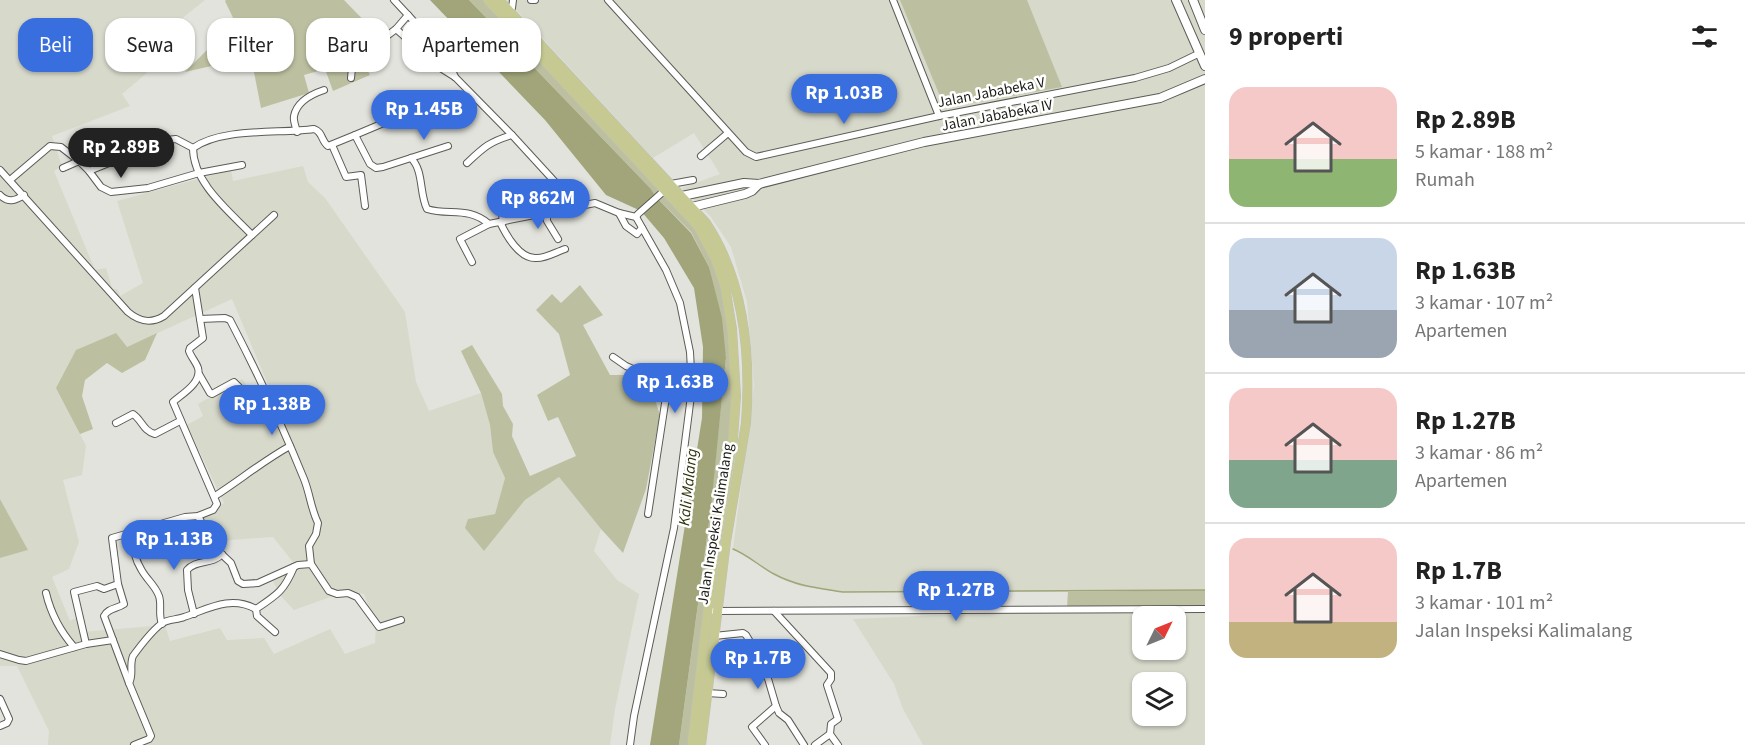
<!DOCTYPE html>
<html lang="id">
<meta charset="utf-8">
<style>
body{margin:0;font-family:"Source Sans 3",sans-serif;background:#f6f6f6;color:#222;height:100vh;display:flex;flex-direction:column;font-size:22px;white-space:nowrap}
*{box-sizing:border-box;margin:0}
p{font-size:20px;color:#767676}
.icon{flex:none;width:33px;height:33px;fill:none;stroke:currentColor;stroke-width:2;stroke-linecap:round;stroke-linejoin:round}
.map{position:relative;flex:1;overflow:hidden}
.details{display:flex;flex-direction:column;background:#fff;width:540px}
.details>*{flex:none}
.hud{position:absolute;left:18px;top:18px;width:570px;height:54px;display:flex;gap:12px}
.needle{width:39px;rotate:47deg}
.tools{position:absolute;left:1132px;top:606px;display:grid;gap:12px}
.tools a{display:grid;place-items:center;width:54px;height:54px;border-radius:12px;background:#fff;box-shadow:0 2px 4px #0004;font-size:30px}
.price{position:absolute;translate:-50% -51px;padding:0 14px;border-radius:21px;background:#386edd;color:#fff;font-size:20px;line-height:39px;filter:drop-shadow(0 2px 3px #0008)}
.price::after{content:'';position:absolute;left:50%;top:36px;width:18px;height:14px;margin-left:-9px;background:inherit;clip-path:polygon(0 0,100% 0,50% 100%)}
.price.current{background:#222;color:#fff}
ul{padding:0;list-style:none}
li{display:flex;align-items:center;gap:18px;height:150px;padding:0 24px}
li+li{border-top:2px solid #e0e0e0}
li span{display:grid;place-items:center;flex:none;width:168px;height:120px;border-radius:18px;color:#555}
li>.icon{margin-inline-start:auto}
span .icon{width:72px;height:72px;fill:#fffc;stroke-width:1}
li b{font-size:26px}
h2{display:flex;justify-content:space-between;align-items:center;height:72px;padding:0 24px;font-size:26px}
.tag{padding:0 21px;border-radius:18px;background:#fff;box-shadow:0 2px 4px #0004;font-size:21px;line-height:54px}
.tag.current{background:#386edd;color:#fff}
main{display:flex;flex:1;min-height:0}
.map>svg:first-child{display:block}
.built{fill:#d7d9cb;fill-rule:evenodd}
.green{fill:#bdc0a0}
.water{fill:#a1a579}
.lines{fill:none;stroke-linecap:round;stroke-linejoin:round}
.stream{stroke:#a1a579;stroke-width:1.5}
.river{stroke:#a1a579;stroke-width:10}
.street-casing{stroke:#5b5c56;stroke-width:8}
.secondary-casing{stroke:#5b5c56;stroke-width:10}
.primary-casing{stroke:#bfbfbe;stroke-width:10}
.street{stroke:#fff;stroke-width:6}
.secondary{stroke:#fff;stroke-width:8}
.primary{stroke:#c6ca92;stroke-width:9}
.labels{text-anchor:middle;stroke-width:5;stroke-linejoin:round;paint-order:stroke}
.street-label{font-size:15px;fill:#191917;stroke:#fffffe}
.water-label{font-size:16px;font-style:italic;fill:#2f310c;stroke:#fffffe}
</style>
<main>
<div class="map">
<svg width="1205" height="745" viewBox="0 0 1205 745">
<rect width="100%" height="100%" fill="#e2e3dc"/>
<g class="built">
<path d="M0,0H205L134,57L147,73L122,94L130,106L52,136L62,166L54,171L95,270L106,268L112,288L118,290L120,296L143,283L117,201L231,170L233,181L303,166L308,182L325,198L405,312L416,382L429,411L481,393L490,425L493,452L505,478L495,514L468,519L484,551L525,500L559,477L601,529L594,551L617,580L639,594L615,709L610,745H48L49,731L17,666H0V558L28,550L0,499ZM232,299L269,387L256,398L242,379L198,404L203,416L187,425L224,503L200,515L218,546L229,540L273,537L297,567L273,581L280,595L294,610L347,591L364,594L376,624L375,643L345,654L330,629L274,654L264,638L227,640L220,628L170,641L165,625L83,632L80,616L70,621L52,577L69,569L79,542L63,480L82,475L86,446L57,388L127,347Z"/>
<path d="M507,0H1205V745H923L903,709L894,684L853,619L1067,609L1068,592H843L800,586L773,574L743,554L733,549L754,385L747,302L731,247L711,217L682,188L720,174L694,133L653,158ZM1143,616H1176V650H1143ZM1143,682H1176V716H1143Z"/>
</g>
<g class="green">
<polygon points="226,0 344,0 380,37 358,53 370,75 333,91 325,69 304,75 309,93 261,108 251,57 185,72 235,22 225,1"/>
<polygon points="469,0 488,0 698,226 725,286 736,381 692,745 679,745 708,530 726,358 709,267 691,232 656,197 651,189"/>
<polygon points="900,0 1027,0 1062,87 956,106 942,101"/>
<polygon points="580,285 603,315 583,325 610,375 647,375 660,415 646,489 623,553 601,529 559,477 525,500 484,551 465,528 468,519 495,514 505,478 493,452 490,425 481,393 461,351 472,345 502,394 503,406 513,424 512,436 530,476 576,456 558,417 548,421 537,395 570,375 559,334 536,310 552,294 561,303"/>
<polygon points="116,333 127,347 157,333 145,360 122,373 107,363 85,380 82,396 93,429 80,434 56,388 76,350"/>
<polygon points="0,499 28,550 0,558"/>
<polygon points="1205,590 1205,609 1067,609 1068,592"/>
</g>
<polygon class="water" points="430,0 469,0 651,189 656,197 691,233 709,267 722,318 726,358 711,507 679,745 650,745 702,418 703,347 694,288 664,238 641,211 606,195 545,120"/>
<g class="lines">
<path class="stream" d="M733,549C748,555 759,566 774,574C796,586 818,588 843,592L1205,590"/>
<polyline class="river" points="506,61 599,158"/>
<defs>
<g id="street">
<polyline points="531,0 535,0"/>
<polyline points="608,0 746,152 756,157 939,116 1135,78 1169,68 1200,53"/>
<polyline points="893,0 939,116"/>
<polyline points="509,11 512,8 513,0"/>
<polyline points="408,15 446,57 455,77"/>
<polyline points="396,29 439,67 455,77 512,135 577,206"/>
<polyline points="351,78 352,68 354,61 396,29 408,15 394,0"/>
<path d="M297,132C296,127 293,121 294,116C297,101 312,94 324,90"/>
<polyline points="355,135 386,122"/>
<polyline points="332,145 346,177 361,175 365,206"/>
<path d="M193,148C223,127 280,134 314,129C323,132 321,141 328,146L355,135L370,164L376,168L383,167L448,146"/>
<path d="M193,148C193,183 229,211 252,235"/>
<polyline points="701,156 728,133"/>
<path d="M411,158C424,171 419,193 427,209C449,216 468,206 489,224"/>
<path d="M467,163C484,147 489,142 512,135"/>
<polyline points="63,168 79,161 89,171 101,187 111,192 148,188 199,173 242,165"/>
<path d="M0,170L128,312C140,322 151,324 164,316L274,215"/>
<polyline points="89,171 166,140 176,139 193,148"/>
<polyline points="10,180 50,146 61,147 79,161"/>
<polyline points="671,184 693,180"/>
<path d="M0,195C8,203 15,201 24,195"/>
<polyline points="500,198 503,222"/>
<polyline points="547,213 547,221 558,239"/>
<polyline points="619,213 626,226 637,234 642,228"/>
<polyline points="636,217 638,214 665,190"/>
<path d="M500,222C506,235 520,260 537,258C546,258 556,252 565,249"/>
<polyline points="472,262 460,239 489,224 595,203 619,213 636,217 666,270 680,303 690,352 692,388 674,528 634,716 630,745"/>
<path d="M200,319L225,318L230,320C257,372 282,425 304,479C310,494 311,509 318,523L316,534L309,546L311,564"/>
<polyline points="613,357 626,366 668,384 648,514"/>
<polyline points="199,374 210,393 212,394 234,382 241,389 250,393 263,388"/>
<polyline points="668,384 692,382"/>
<path d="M116,423L133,414C142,420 143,431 155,434L180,421"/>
<path d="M215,496C240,480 263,461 290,446"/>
<polyline points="198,516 215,548 231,563 238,581 243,584 258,583 298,565 311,564 329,591 337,594 348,593 357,597 379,627 401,620"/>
<path d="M131,533C133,545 134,558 141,569C146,579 155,585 159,596C162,605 158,614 162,624"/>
<path d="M46,593C51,614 60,631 74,647"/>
<polyline points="714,611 1205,609"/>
<polyline points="774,611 831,673 831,679 827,685 838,719 831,724 830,734 838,745"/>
<path d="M194,614L188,590L187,570C196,559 213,565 222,554"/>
<path d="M275,632L257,616L256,609C277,595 284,591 294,567"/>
<polyline points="714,636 743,633 746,635 764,665 776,706 752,727 765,745"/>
<polyline points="86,644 74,592 97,586 104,589 118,584"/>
<polyline points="0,654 19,660 26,661 86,644 113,640"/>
<path d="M129,683C134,675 129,665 133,656C141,645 151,632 161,624C167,619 177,620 184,617C208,609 230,595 256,609"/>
<polyline points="707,693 723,694"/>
<polyline points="0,699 9,719 7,723 0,726"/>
<polyline points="776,706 779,713 788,720 804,745"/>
<path d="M134,745L149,739L151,736L129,683L104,616C108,608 117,609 124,604L118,584L112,538L185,517L198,516L213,510L217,504L173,402C182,394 202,383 198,368C196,362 191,357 189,351L190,348L203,338L195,288"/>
<polyline points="815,745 830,734"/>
</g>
<g id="secondary">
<polyline points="1176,0 1205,66"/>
<polyline points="1193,0 1205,30"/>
<polyline points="678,200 682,196 744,183 759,184 924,142 1160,98 1205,79"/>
<polyline points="687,211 692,207 745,194 752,191 759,184"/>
</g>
<g id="primary">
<polyline points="488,0 698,226 716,260 725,286 732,329 736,396 733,439 716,542 692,745"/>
<path d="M499,0L706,223C745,282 751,355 746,423L726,542L701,745"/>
</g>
</defs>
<use href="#street" class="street-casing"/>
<use href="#secondary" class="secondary-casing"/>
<use href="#primary" class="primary-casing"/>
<use href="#street" class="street"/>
<use href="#secondary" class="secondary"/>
<use href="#primary" class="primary"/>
</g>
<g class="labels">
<g class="street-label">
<text transform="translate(991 92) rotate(-11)" y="5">Jalan Jababeka V</text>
<text transform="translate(997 115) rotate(-11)" y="5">Jalan Jababeka IV</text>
<text transform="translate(715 524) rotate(-81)" y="5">Jalan Inspeksi Kalimalang</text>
</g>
<g class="water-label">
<text transform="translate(687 487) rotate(-84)" y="6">Kali Malang</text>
</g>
</g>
</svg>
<div class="tools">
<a><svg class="needle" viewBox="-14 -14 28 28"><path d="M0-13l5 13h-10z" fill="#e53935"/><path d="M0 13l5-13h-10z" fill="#767676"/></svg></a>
<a><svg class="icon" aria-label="layers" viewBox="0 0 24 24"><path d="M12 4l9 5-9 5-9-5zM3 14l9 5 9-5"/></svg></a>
</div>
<b class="price" style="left:844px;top:125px">Rp 1.03B</b>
<b class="price" style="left:424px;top:141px">Rp 1.45B</b>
<b class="price current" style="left:121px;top:179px">Rp 2.89B</b>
<b class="price" style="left:538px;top:230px">Rp 862M</b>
<b class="price" style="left:675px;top:414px">Rp 1.63B</b>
<b class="price" style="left:272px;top:436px">Rp 1.38B</b>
<b class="price" style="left:174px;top:571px">Rp 1.13B</b>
<b class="price" style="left:956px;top:622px">Rp 1.27B</b>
<b class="price" style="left:758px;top:690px">Rp 1.7B</b>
<div class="hud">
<a class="tag current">Beli</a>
<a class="tag">Sewa</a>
<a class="tag">Filter</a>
<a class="tag">Baru</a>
<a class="tag">Apartemen</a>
</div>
</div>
<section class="details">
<h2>9 properti<svg class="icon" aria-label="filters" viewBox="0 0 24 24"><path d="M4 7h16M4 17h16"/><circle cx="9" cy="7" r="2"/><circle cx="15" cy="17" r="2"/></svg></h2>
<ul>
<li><span style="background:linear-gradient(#f6c9c9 60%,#8fb573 0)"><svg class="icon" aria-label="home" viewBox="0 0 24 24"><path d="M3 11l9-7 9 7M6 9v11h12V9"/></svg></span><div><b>Rp 2.89B</b><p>5 kamar · 188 m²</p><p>Rumah</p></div></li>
<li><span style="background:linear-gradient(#c9d6e8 60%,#9aa5b1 0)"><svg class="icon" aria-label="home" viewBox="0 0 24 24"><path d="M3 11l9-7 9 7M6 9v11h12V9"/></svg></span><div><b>Rp 1.63B</b><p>3 kamar · 107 m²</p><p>Apartemen</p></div></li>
<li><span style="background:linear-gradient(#f6c9c9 60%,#7fa58c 0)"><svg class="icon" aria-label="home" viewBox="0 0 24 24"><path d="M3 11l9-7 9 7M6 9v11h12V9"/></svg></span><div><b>Rp 1.27B</b><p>3 kamar · 86 m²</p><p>Apartemen</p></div></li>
<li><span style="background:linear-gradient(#f6c9c9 70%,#c2b280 0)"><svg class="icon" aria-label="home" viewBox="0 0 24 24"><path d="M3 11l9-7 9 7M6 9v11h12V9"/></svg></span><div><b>Rp 1.7B</b><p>3 kamar · 101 m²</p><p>Jalan Inspeksi Kalimalang</p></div></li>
</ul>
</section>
</main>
